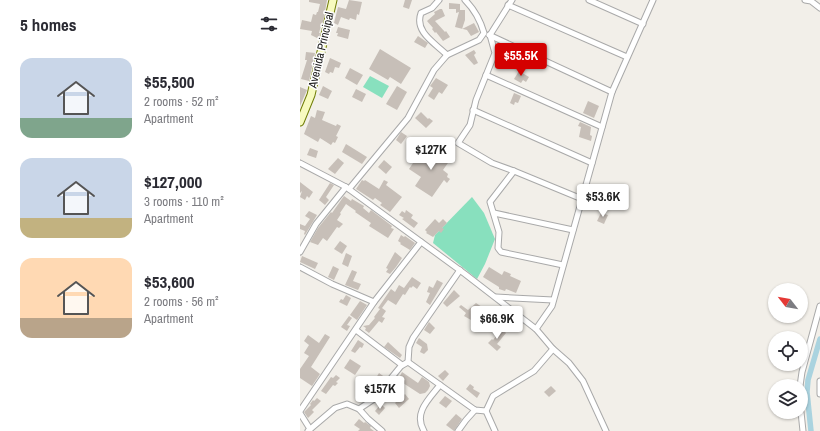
<!DOCTYPE html>
<meta charset="utf-8">
<style>
body{margin:0;font-family:"Archivo Narrow",sans-serif;background:#f7f7f7;color:#2b2b33;height:100vh;display:flex;flex-direction:column;font-size:15px;white-space:nowrap}
*{box-sizing:border-box;margin:0}
p{font-size:13px;color:#7c7c81}
.icon{flex:none;width:22px;height:22px;fill:none;stroke:currentColor;stroke-width:2;stroke-linecap:round;stroke-linejoin:round}
.map{position:relative;flex:1;overflow:hidden}
.sheet{display:flex;flex-direction:column;background:#fff;width:300px}
.sheet>*{flex:none}
.needle{width:26px;rotate:301deg}
.tools{position:absolute;left:468px;top:283px;display:grid;gap:8px}
.tools a{display:grid;place-items:center;width:40px;height:40px;border-radius:50%;background:#fff;box-shadow:0 1px 3px #0004;font-size:20px}
.price{position:absolute;translate:-50% -34px;padding:0 9px;border-radius:4px;background:#fff;color:#222;font-size:13px;line-height:26px;filter:drop-shadow(0 1px 2px #0008)}
.price::after{content:'';position:absolute;left:50%;top:24px;width:12px;height:9px;margin-left:-6px;background:inherit;clip-path:polygon(0 0,100% 0,50% 100%)}
.price.on{background:#d40000;color:#fff}
ul{padding:0;list-style:none}
li{display:flex;align-items:center;gap:12px;height:100px;padding:0 20px}
li span{display:grid;place-items:center;flex:none;width:112px;height:80px;border-radius:12px;color:#555}
li>.icon{margin-inline-start:auto}
span .icon{width:48px;height:48px;fill:#fffc;stroke-width:1}
li b{font-size:17px}
h2{display:flex;justify-content:space-between;align-items:center;height:48px;padding:0 20px;font-size:17px}
main{display:flex;flex:1;min-height:0}
.map>svg:first-child{display:block}
.pitch{fill:#88e0be}
.lines{fill:none;stroke-linecap:round;stroke-linejoin:round}
.canal{stroke:#aad3df;stroke-width:5.5}
.building{fill:#c7bfb8}
.minor-casing{stroke:#a9a9a9;stroke-width:7}
.secondary-casing{stroke:#707d05;stroke-width:9}
.minor{stroke:#fff;stroke-width:5}
.secondary{stroke:#f7fabf;stroke-width:7}
.labels{text-anchor:middle;stroke-width:3;stroke-linejoin:round;paint-order:stroke}
.street-label{font-size:12px;fill:#222;stroke:#fff}
</style>
<main>
<section class="sheet">
<h2>5 homes<svg class="icon" aria-label="filters" viewBox="0 0 24 24"><path d="M4 7h16M4 17h16"/><circle cx="9" cy="7" r="2"/><circle cx="15" cy="17" r="2"/></svg></h2>
<ul>
<li><span style="background:linear-gradient(#c9d6e8 75%,#7fa58c 0)"><svg class="icon" aria-label="home" viewBox="0 0 24 24"><path d="M3 11l9-7 9 7M6 9v11h12V9"/></svg></span><div><b>$55,500</b><p>2 rooms · 52 m²</p><p>Apartment</p></div></li>
<li><span style="background:linear-gradient(#c9d6e8 75%,#c2b280 0)"><svg class="icon" aria-label="home" viewBox="0 0 24 24"><path d="M3 11l9-7 9 7M6 9v11h12V9"/></svg></span><div><b>$127,000</b><p>3 rooms · 110 m²</p><p>Apartment</p></div></li>
<li><span style="background:linear-gradient(#ffd9b3 75%,#b9a48a 0)"><svg class="icon" aria-label="home" viewBox="0 0 24 24"><path d="M3 11l9-7 9 7M6 9v11h12V9"/></svg></span><div><b>$53,600</b><p>2 rooms · 56 m²</p><p>Apartment</p></div></li>
</ul>
</section>
<div class="map">
<svg width="520" height="431" viewBox="0 0 520 431">
<rect width="100%" height="100%" fill="#f2efe9"/>
<g class="pitch">
<polygon points="70,76 89,86 82,98 63,87"/>
<polygon points="172,197 184,213 195,239 185,264 177,279 133,243 135,235"/>
</g>
<g class="lines">
<polyline class="canal" points="511,431 507,392 508,380 520,339"/>
</g>
<g class="building">
<polygon points="9,0 27,0 23,23 22,22 19,33 20,33 19,39 11,35 12,31 0,29 2,20 11,22 13,14 16,15 17,12 18,12 20,4 9,2"/>
<polygon points="49,0 62,2 59,15 57,14 56,20 50,18 49,20 41,17 38,25 34,23 38,7 46,9"/>
<polygon points="105,0 112,0 109,9 103,7"/>
<polygon points="149,3 160,4 160,10 165,10 165,20 162,29 174,23 179,32 171,36 167,30 155,27 159,12 156,13 156,9 149,9"/>
<polygon points="140,9 142,9 145,16 135,21 145,32 146,31 150,37 143,41 136,32 135,33 132,29 133,28 127,21 135,14 134,12"/>
<polygon points="38,27 50,30 48,39 37,36 38,33 36,33"/>
<polygon points="118,36 128,43 125,48 114,42"/>
<polygon points="80,49 111,68 101,84 90,77 88,80 69,69"/>
<polygon points="174,50 176,53 174,55 178,63 174,65 165,55"/>
<polygon points="6,52 15,53 9,81 1,79 7,60 5,60"/>
<polygon points="30,58 41,63 39,68 35,67 33,73 30,72 29,74 25,72"/>
<polygon points="50,68 63,75 57,85 45,78"/>
<polygon points="219,71 229,77 226,82 223,80 221,83 214,79"/>
<polygon points="136,78 148,85 142,94 139,92 134,100 128,96 133,88 130,86"/>
<polygon points="23,86 32,91 28,99 19,95"/>
<polygon points="97,86 107,92 97,110 86,104"/>
<polygon points="0,87 7,90 0,106"/>
<polygon points="56,89 66,94 62,102 52,97"/>
<polygon points="214,93 221,96 218,103 215,102 214,105 210,103"/>
<polygon points="288,101 299,106 294,118 283,113"/>
<polygon points="17,110 25,112 22,120 36,126 37,124 41,126 36,136 38,137 35,143 33,142 31,145 20,138 18,142 4,134 11,116 15,118"/>
<polygon points="121,112 128,119 129,118 133,121 126,128 115,118"/>
<polygon points="280,122 291,127 290,135 292,136 291,141 279,137 281,127 278,126"/>
<polygon points="101,132 107,136 101,144 96,140"/>
<polygon points="46,144 67,157 62,164 42,152"/>
<polygon points="129,145 150,160 143,170 148,174 147,177 150,179 147,183 144,180 132,197 115,186 121,177 109,169 115,160 117,162"/>
<polygon points="10,148 18,151 16,158 7,155"/>
<polygon points="38,158 44,163 35,174 28,169"/>
<polygon points="84,160 92,167 86,174 78,167"/>
<polygon points="62,180 64,181 65,180 79,189 84,180 88,182 86,185 102,197 90,212 80,205 82,203 75,198 73,200 56,189"/>
<polygon points="0,182 13,192 9,198 7,196 5,200 0,197 2,191 0,193"/>
<polygon points="30,183 34,185 26,197 29,200 25,205 19,200"/>
<polygon points="44,196 51,201 52,199 64,206 63,208 69,213 71,210 92,226 91,228 94,229 88,238 69,226 71,223 55,212 56,211 46,204 40,213 41,214 37,220 43,224 39,228 37,227 27,241 23,238 18,245 10,242 18,228 31,212 32,213"/>
<polygon points="106,210 113,215 111,218 118,223 114,228 102,219 104,218 99,215 102,211 105,213"/>
<polygon points="9,211 17,215 5,235 4,234 5,231 0,229 0,224 5,226 10,219 5,216"/>
<polygon points="301,213 308,215 304,224 297,221"/>
<polygon points="135,219 139,223 143,219 147,223 142,228 144,229 141,233 139,231 133,237 126,233 127,232 125,230"/>
<polygon points="101,235 104,237 105,236 115,243 110,250 100,244 101,243 98,241"/>
<polygon points="40,241 47,246 42,254 34,249"/>
<polygon points="95,252 102,258 96,267 90,274 86,272 88,269 86,268"/>
<polygon points="46,253 52,256 48,267 42,264"/>
<polygon points="2,256 18,263 15,269 0,262"/>
<polygon points="33,266 39,269 34,280 28,277"/>
<polygon points="189,267 202,275 204,271 211,274 210,276 221,281 216,293 206,289 205,291 199,289 199,287 183,277"/>
<polygon points="52,270 57,272 53,281 61,284 58,290 45,285"/>
<polygon points="112,277 121,283 117,289 113,286 111,288 110,287 105,295 103,294 96,305 88,300 82,308 86,311 82,317 85,318 82,323 79,321 69,333 65,330 66,328 63,326 69,325 75,318 74,317 80,309 78,308 91,289 95,292 99,285 104,288"/>
<polygon points="137,280 143,283 130,305 126,302 130,293 127,292 129,286 133,288"/>
<polygon points="154,290 160,296 147,307 143,303"/>
<polygon points="46,295 51,298 47,306 39,302 41,299 43,300"/>
<polygon points="60,301 67,305 57,320 50,315"/>
<polygon points="176,303 182,307 171,320 164,316 166,313 159,307 161,305 168,310"/>
<polygon points="49,316 52,318 47,325 50,326 47,331 41,327"/>
<polygon points="129,322 135,328 130,334 124,330"/>
<polygon points="202,329 206,333 197,344 201,347 197,351 188,343 192,339 193,340"/>
<polygon points="25,334 30,337 11,367 20,374 12,386 0,378 0,369 9,356 4,353 9,345 4,341 8,335 19,343"/>
<polygon points="119,338 127,344 128,350 124,354 120,352 122,347 116,343"/>
<polygon points="58,340 64,344 62,348 60,347 55,353 51,351"/>
<polygon points="88,342 102,355 100,358 84,347"/>
<polygon points="50,359 61,366 55,375 44,368"/>
<polygon points="145,370 149,374 143,381 138,376"/>
<polygon points="102,372 118,383 122,377 129,382 130,386 128,390 125,393 120,394 103,383 105,379 100,376"/>
<polygon points="79,373 86,378 79,387 74,384 78,379 76,378"/>
<polygon points="36,375 40,378 36,382 38,383 35,386 33,385 26,394 21,391 31,377 33,378"/>
<polygon points="170,384 174,387 173,389 180,393 177,398 166,389"/>
<polygon points="251,386 256,391 249,397 244,392"/>
<polygon points="105,394 109,399 99,408 95,403"/>
<polygon points="145,396 152,401 146,408 139,403"/>
<polygon points="17,398 21,401 12,410 14,412 8,418 4,412 11,405 10,404 13,400 14,401"/>
<polygon points="81,404 85,408 79,415 75,411"/>
<polygon points="156,414 162,419 154,431 146,425"/>
<polygon points="59,419 64,423 65,422 71,426 70,428 74,431 58,431 60,429 54,425"/>
</g>
<g class="lines">
<defs>
<g id="minor">
<path d="M139,0L132,8L121,13C114,32 135,43 147,55"/>
<polyline points="212,0 190,35 195,53 176,100 170,125 158,143 192,163 214,171 282,199"/>
<polyline points="289,0 343,24"/>
<polyline points="505,0 511,1 520,8"/>
<polyline points="208,5 327,57"/>
<polyline points="189,35 312,92"/>
<polyline points="186,75 302,127"/>
<polyline points="173,110 292,163"/>
<polyline points="0,163 46,187 165,274 236,329 253,349 234,371 193,396 186,411 175,410 108,362 101,366 74,399 59,409 47,404 35,408 8,431"/>
<polyline points="214,171 190,202 199,232 198,248 201,252 263,265"/>
<path d="M49,189L108,118L134,70L147,55L179,40L184,33C180,19 175,10 165,0"/>
<polyline points="194,213 273,230"/>
<polyline points="0,252 16,224 46,187"/>
<polyline points="0,267 32,284 74,302 121,242"/>
<polyline points="196,297 253,300"/>
<polyline points="236,329 252,306 312,92 353,0"/>
<polyline points="56,330 102,365"/>
<polyline points="253,349 269,363 283,381 306,431"/>
<polyline points="108,362 109,347 113,338 160,270"/>
<polyline points="520,381 520,394"/>
<polyline points="500,386 502,372 520,306"/>
<polyline points="59,409 68,419 82,431"/>
<polyline points="0,411 74,302"/>
<polyline points="186,411 195,431"/>
<polyline points="501,412 503,431"/>
<polyline points="0,413 10,429"/>
<path d="M124,431C113,413 129,399 140,385"/>
<polyline points="158,431 166,420 175,410"/>
</g>
<polyline id="secondary" points="0,122 11,95 33,0"/>
</defs>
<use href="#minor" class="minor-casing"/>
<use href="#secondary" class="secondary-casing"/>
<use href="#minor" class="minor"/>
<use href="#secondary" class="secondary"/>
</g>
<g class="labels">
<g class="street-label">
<text transform="translate(21 50) rotate(-77)" y="4">Avenida Principal</text>
</g>
</g>
</svg>
<div class="tools">
<a><svg class="needle" viewBox="-14 -14 28 28"><path d="M0-13l5 13h-10z" fill="#e53935"/><path d="M0 13l5-13h-10z" fill="#7c7c81"/></svg></a>
<a><svg class="icon" aria-label="locate" viewBox="0 0 24 24"><circle cx="12" cy="12" r="6"/><path d="M12 2v4M12 18v4M2 12h4M18 12h4"/></svg></a>
<a><svg class="icon" aria-label="layers" viewBox="0 0 24 24"><path d="M12 4l9 5-9 5-9-5zM3 14l9 5 9-5"/></svg></a>
</div>
<b class="price on" style="left:221px;top:77px">$55.5K</b>
<b class="price" style="left:131px;top:171px">$127K</b>
<b class="price" style="left:303px;top:218px">$53.6K</b>
<b class="price" style="left:197px;top:340px">$66.9K</b>
<b class="price" style="left:80px;top:410px">$157K</b>
</div>
</main>
